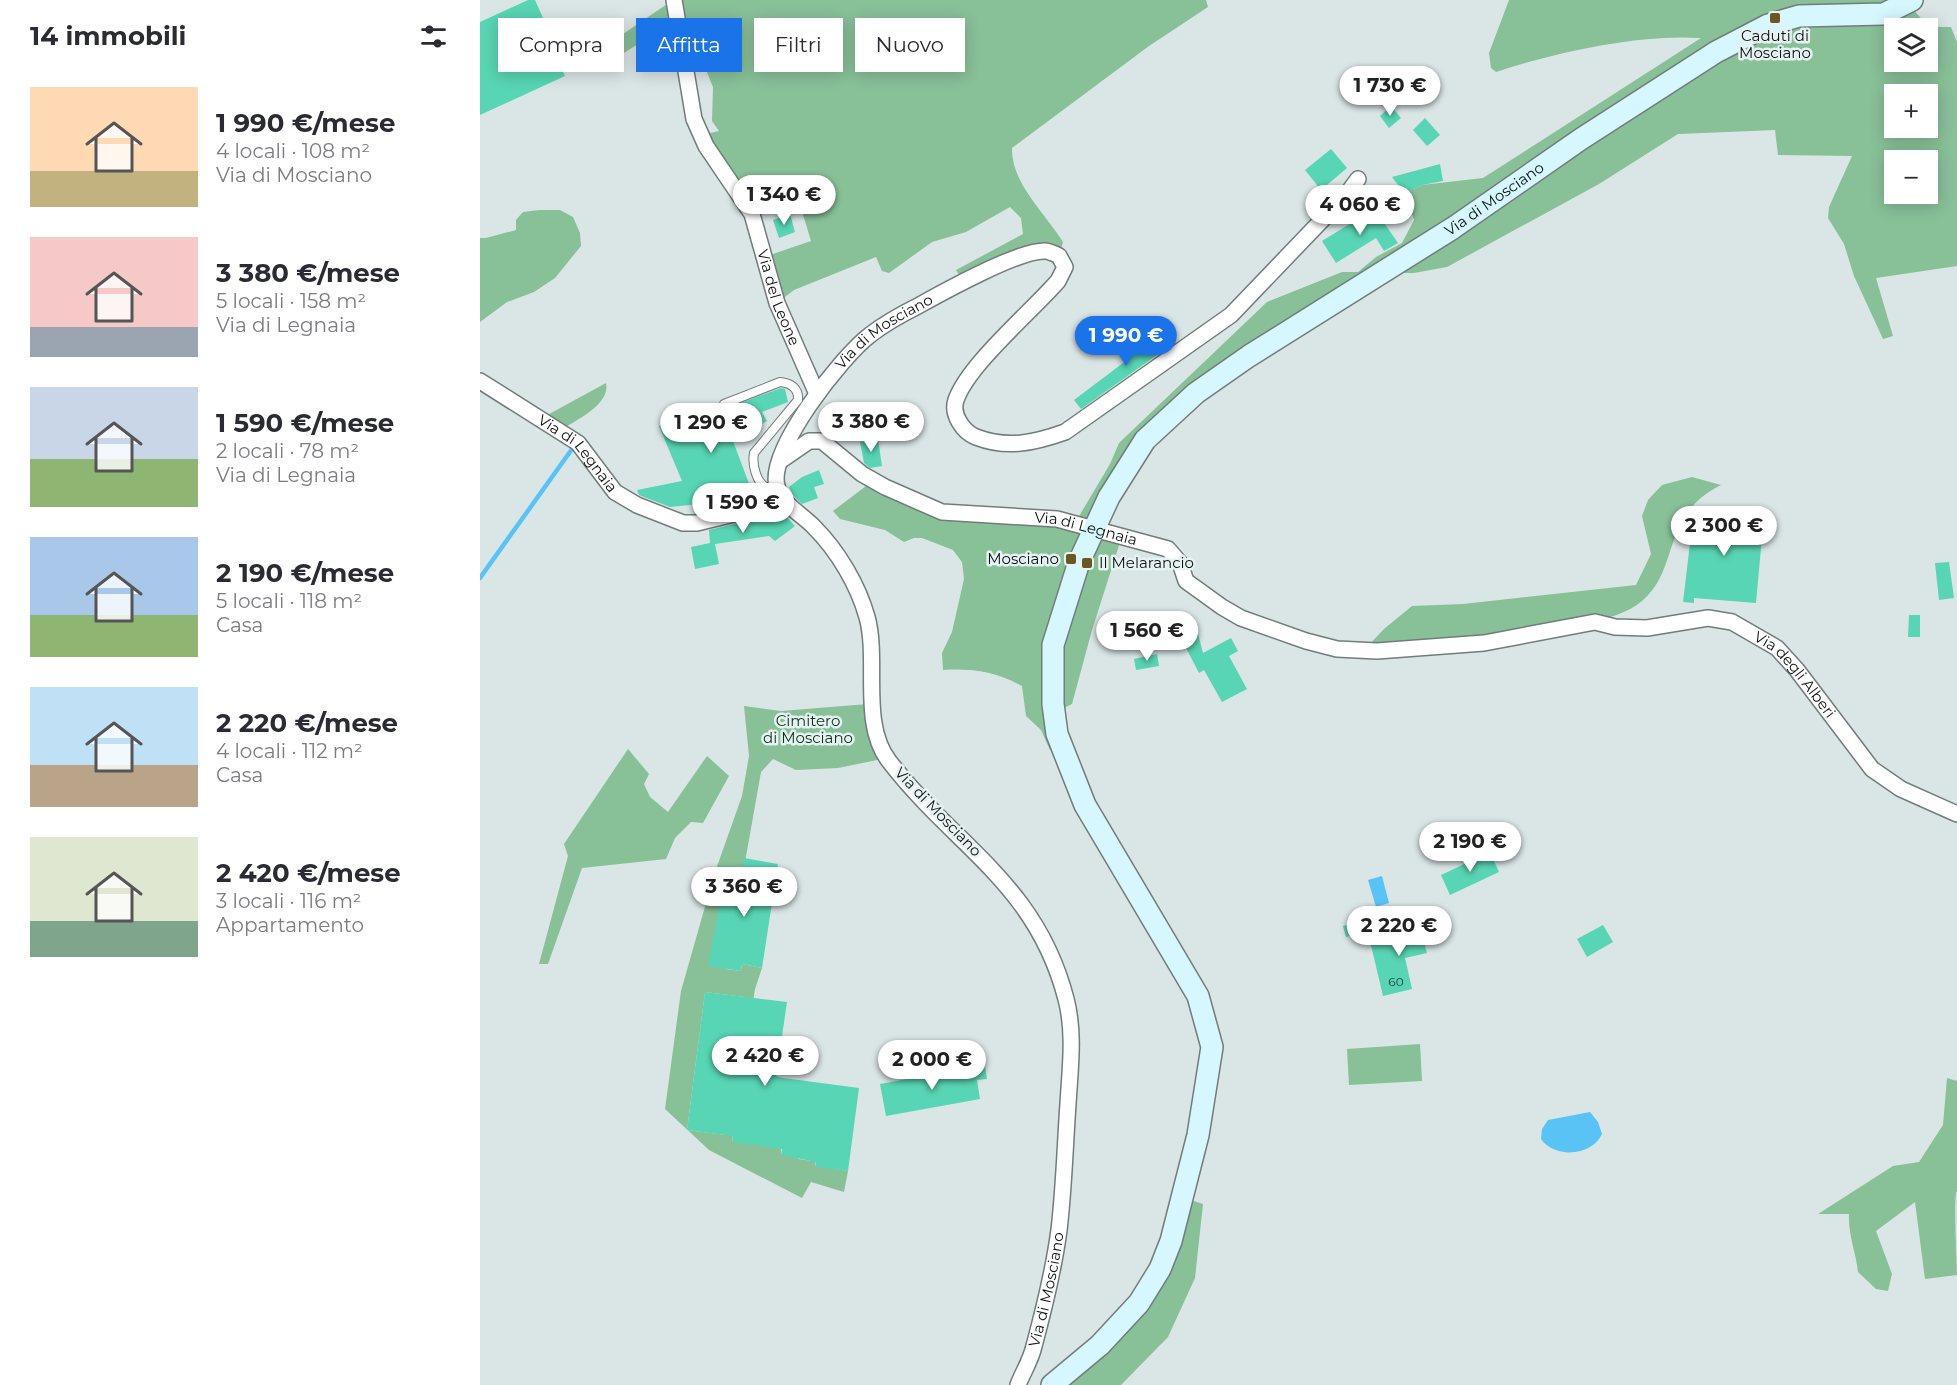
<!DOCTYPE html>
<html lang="it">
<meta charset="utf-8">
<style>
body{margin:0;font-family:Montserrat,sans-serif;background:#f2f2f3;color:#2b2b33;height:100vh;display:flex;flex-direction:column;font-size:22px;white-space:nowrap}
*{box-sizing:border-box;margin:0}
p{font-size:20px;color:#7c7c81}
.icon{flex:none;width:33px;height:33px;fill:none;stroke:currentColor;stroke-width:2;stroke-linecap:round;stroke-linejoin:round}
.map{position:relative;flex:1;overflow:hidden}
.drawer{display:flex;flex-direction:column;background:#fff;width:480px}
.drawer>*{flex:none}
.guide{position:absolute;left:18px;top:18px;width:570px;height:54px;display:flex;gap:12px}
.buttons{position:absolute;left:1404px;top:18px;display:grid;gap:12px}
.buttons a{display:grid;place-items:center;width:54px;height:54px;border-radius:0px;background:#fff;box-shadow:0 3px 15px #0003;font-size:30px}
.price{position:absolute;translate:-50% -51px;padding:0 14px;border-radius:21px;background:#fff;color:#222;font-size:20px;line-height:39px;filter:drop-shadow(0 2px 3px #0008)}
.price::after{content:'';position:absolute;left:50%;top:36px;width:18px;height:14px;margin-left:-9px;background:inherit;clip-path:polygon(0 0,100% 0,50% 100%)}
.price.active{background:#1a73e8;color:#fff}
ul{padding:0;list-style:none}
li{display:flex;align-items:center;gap:18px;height:150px;padding:0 30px}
li span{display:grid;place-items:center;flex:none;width:168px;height:120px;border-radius:0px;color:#555}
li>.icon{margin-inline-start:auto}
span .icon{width:72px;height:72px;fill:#fffc;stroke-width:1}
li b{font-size:26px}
h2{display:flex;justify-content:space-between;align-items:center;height:72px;padding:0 30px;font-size:26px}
.pill{padding:0 21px;border-radius:0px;background:#fff;box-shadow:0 3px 15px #0003;font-size:21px;line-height:54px}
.pill.active{background:#1a73e8;color:#fff}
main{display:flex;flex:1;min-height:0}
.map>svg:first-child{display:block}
.green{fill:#88c098;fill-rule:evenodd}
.water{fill:#59c3f6}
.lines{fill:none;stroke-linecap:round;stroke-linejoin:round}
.stream{stroke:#59c3f6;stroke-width:4.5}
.building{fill:#58d5b4}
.lane-casing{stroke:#727c7b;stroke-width:10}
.street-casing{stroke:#727c7b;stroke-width:18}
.secondary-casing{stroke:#727c7b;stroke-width:24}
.lane{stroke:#fff;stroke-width:8}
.street{stroke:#fff;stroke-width:15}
.secondary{stroke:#d6f7fe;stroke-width:21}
.poi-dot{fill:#675826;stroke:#e7f2f2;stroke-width:2}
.labels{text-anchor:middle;stroke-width:5;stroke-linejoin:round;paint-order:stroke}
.number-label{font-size:12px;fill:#21443a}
.poi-label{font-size:15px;fill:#0f1312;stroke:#e7f2f2}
.street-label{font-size:15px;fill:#0f1312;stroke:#e7f2f2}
.park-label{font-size:15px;fill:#0e331c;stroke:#e7f2f2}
</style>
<main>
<section class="drawer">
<h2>14 immobili<svg class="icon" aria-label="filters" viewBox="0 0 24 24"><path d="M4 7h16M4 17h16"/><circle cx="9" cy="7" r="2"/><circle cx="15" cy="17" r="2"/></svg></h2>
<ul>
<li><span style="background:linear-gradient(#ffd9b3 70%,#c2b280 0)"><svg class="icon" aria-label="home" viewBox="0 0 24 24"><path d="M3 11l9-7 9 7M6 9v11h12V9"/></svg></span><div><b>1 990 €/mese</b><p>4 locali · 108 m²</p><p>Via di Mosciano</p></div></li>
<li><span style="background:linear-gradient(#f6c9c9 75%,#9aa5b1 0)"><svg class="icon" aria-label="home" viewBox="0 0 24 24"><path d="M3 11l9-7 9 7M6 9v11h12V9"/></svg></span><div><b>3 380 €/mese</b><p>5 locali · 158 m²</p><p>Via di Legnaia</p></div></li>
<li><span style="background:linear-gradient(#c9d6e8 60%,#8fb573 0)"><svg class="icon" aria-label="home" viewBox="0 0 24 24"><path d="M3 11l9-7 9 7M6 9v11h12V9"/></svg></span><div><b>1 590 €/mese</b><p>2 locali · 78 m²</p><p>Via di Legnaia</p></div></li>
<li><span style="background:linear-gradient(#a9c7e8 65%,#8fb573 0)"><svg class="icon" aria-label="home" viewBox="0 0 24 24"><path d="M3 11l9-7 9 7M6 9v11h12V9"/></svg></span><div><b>2 190 €/mese</b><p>5 locali · 118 m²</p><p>Casa</p></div></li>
<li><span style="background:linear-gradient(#bfe0f5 65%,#b9a48a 0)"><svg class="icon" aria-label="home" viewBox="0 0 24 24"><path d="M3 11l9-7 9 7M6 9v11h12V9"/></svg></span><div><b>2 220 €/mese</b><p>4 locali · 112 m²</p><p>Casa</p></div></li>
<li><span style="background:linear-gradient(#dfe7d0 70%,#7fa58c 0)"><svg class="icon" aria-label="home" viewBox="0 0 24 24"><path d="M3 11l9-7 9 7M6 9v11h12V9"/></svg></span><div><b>2 420 €/mese</b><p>3 locali · 116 m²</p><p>Appartamento</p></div></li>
</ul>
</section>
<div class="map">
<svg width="1477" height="1385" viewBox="0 0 1477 1385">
<rect width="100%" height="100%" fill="#dae5e5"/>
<g class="green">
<path d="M193,0H726L728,7L669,46L532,148C531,183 565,213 583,242L579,256L567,251L484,283L476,270L543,234L541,218L530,207L486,232L452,242L409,273L402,271L396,257L314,290L297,303L284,257L331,241L318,198L272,214L221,135L239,131L232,121L233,87L222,60L223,42L201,37L197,19L133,60L99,69L93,57L118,51Z"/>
<path d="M1029,0H1431L1429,4C1444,22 1446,28 1471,27L1477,42V266L1396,278L1413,336L1403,339L1374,276L1364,244L1348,218L1349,207L1372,156L1298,155L1295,130L1198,134L1119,184L967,267L934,273H901L665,440L613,528L642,536L612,630L592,704L574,713L582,748L570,750L561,730L546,716L542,686C516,672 493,668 463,670L462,653L472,632L484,579L482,562L473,550L442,538H434L424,542L405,530L360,519L353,511L394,480L462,512L595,523L630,464L639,443L787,302L862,272H878L896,257L922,243L934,220L924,193L942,185L1003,178L1221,38C1159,34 1076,52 1016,72L1011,68L1009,53ZM1414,28H1448V62H1414ZM1414,94H1448V128H1414ZM1414,160H1448V194H1414Z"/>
<polygon points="59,210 80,210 93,217 100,233 101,246 75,278 54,292 27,302 0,322 0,238 6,238 36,230 36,220 43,212"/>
<path d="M126,383C131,405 94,421 79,431L60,419Z"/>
<path d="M1212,477L1241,485C1180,515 1201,568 1162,601C1148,613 1132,616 1115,622L884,650L904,629L932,606L983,604L1156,585L1171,554L1162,516L1168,500L1182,485Z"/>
<path d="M388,704L391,746L407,758L358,768L316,770L293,759L281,772L246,969L261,971L262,964L282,968L275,989L252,1142L296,1076L301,1078V1154L314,1156L323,1081L329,1082L318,1159L333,1161L343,1084H346L335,1166L368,1171L364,1192L331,1182L322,1198L229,1150L185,1109L201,991L234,875L262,796L269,756L264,706L301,711ZM225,992L265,997L246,1135L207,1130Z"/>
<polygon points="148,749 169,774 164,784 170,797 188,812 227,756 249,776 223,823 211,822 195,838 186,859 102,868 68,964 59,964 88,856 84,844"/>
<polygon points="940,1044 942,1081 869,1085 867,1049"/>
<path d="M1467,1078L1477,1081V1190C1473,1199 1477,1259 1477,1275L1445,1279L1435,1202L1396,1231L1412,1274L1408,1291L1396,1289L1378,1272C1376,1252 1368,1235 1369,1214H1338L1413,1166L1439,1162L1463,1125Z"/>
<polygon points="702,1197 723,1204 715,1278 688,1337 641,1385 572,1385 659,1303"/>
</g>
<g class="water">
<polygon points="902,876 909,903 896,907 888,880"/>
<path d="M1110,1112L1118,1122L1122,1134C1112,1156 1075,1159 1061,1139L1062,1129L1068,1120Z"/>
</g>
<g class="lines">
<polyline class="stream" points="0,578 92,449"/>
</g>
<g class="building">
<polygon points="48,0 55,0 68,29 64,31 85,76 0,115 0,22"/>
<polygon points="911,106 921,118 909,128 900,116"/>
<polygon points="945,118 960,135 947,146 933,130"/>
<polygon points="851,149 867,168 841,190 825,170"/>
<polygon points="960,164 963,181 942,185 924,193 912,177"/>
<polygon points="891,204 918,243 904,251 896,238 856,263 842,241 876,220"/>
<polygon points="310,214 315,232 299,238 293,220"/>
<polygon points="683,334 691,345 601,409 594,400 647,360 642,353 665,335 671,343"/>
<polygon points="301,388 305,389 308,402 282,412 287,421 253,441 271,489 246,499 248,505 222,512 219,504 190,507 159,495 157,490 202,481 179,426 204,416 207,423"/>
<polygon points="398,439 402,466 390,468 384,463 380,442"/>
<polygon points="339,470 344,484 334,487 338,498 322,504 312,494 309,487 322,477"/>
<polygon points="294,504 315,526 295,541 289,536 235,544 239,564 215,569 211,547 230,543 229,530 263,522"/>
<polygon points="1214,510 1248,515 1249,510 1284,515 1276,603 1214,598 1214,603 1203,602"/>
<polygon points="1469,562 1474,598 1459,600 1455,563"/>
<polygon points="1429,615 1440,615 1440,637 1428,637"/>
<polygon points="716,626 723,653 751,638 758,651 749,656 767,689 742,702 724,670 719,673 705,646 694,649 689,633"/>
<polygon points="677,654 679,666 656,670 654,659"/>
<polygon points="1010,852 1019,872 970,895 961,875"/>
<polygon points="264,858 298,864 282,968 262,964 261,971 228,966 244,881 260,884"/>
<polygon points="889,919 892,931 866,937 863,926"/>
<polygon points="951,924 954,939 944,942 947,953 925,958 932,989 903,996 890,941"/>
<polygon points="1123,925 1133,942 1107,957 1097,939"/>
<polygon points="225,992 307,1002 296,1077 379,1088 368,1171 335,1167 336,1162 301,1155 302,1149 252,1142 253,1136 207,1130"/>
<polygon points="505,1065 507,1079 497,1080 500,1099 406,1116 400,1084"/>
</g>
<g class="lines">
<defs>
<path id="lane" d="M244,404L300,382C311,383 319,388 318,400L274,453C272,464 276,484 288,488L295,484"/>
<g id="street">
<path id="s1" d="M194,0L214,119L226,146L272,214L297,303L337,394"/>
<path id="s2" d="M0,381L98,443L135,492L157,505L203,523H217L258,513L298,490"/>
<path id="s3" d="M300,461L329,441H342L382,474L405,487L462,512L577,519L688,549L700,563L706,581L742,607L761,618L826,641L857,649L897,651L1004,643L1115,622L1135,627L1167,628L1228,618L1252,622L1297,648L1317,670L1392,769L1421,789L1477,814"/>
<path id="s4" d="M538,1385C543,1372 551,1360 554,1346C564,1309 574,1268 579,1230C584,1188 585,1146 588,1104C590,1069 595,1033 586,999C556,883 475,847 409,761C380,724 399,660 387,617C378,585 358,551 334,527C323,515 301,504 297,486C287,451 362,356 390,335C404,324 422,314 438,306C463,292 541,249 566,251C568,251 578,255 579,256L585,267L578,281C551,312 488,365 476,400C471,414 483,432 496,437C527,449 554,443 585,432L751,315L867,194L878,179"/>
</g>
<g id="secondary">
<path id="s5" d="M572,1385L620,1345L659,1303L680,1269L691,1241L718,1135L732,1047L718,996L605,805L577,734L573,704V645L599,562L629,497L665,440L716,393L769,356L973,228L1101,139L1236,52L1288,25L1319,16L1404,14L1432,0"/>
</g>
</defs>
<use href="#lane" class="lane-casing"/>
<use href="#street" class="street-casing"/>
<use href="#secondary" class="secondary-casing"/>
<use href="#lane" class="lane"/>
<use href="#street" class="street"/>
<use href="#secondary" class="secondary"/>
</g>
<g class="poi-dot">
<rect x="1289" y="12" width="12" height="12" rx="3"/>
<rect x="585" y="553" width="12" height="12" rx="3"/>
<rect x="601" y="557" width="12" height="12" rx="3"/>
</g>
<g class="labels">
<g class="number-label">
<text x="916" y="986">60</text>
</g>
<g class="poi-label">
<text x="1295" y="41">Caduti di<tspan x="1295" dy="17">Mosciano</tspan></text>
<text x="579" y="564" text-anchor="end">Mosciano</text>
<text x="619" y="568" text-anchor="start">Il Melarancio</text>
</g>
<g class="street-label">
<text dy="5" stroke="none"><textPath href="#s5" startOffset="1480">Via di Mosciano</textPath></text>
<text dy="5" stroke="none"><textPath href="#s1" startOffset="320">Via del Leone</textPath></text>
<text dy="5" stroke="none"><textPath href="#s4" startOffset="1198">Via di Mosciano</textPath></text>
<text dy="5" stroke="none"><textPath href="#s2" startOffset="123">Via di Legnaia</textPath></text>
<text dy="5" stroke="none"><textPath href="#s3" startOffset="334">Via di Legnaia</textPath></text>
<text dy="5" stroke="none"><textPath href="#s3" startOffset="1106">Via degli Alberi</textPath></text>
<text transform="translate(458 812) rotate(46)" y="5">Via di Mosciano</text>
<text dy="5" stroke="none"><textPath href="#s4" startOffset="100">Via di Mosciano</textPath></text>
</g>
<g class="park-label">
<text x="328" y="726">Cimitero<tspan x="328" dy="17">di Mosciano</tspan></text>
</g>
</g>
</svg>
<div class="buttons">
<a><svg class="icon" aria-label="layers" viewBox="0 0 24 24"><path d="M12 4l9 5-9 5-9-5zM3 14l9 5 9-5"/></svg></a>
<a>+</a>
<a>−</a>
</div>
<b class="price" style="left:910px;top:117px">1 730 €</b>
<b class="price" style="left:304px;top:226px">1 340 €</b>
<b class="price" style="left:880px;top:236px">4 060 €</b>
<b class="price active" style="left:646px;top:367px">1 990 €</b>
<b class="price" style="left:391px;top:453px">3 380 €</b>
<b class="price" style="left:231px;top:454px">1 290 €</b>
<b class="price" style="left:263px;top:534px">1 590 €</b>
<b class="price" style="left:1244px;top:557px">2 300 €</b>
<b class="price" style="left:667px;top:662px">1 560 €</b>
<b class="price" style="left:990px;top:873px">2 190 €</b>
<b class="price" style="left:264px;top:918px">3 360 €</b>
<b class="price" style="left:919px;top:957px">2 220 €</b>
<b class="price" style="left:285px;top:1087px">2 420 €</b>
<b class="price" style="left:452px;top:1091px">2 000 €</b>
<div class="guide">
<a class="pill">Compra</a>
<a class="pill active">Affitta</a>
<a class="pill">Filtri</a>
<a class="pill">Nuovo</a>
</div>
</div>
</main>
